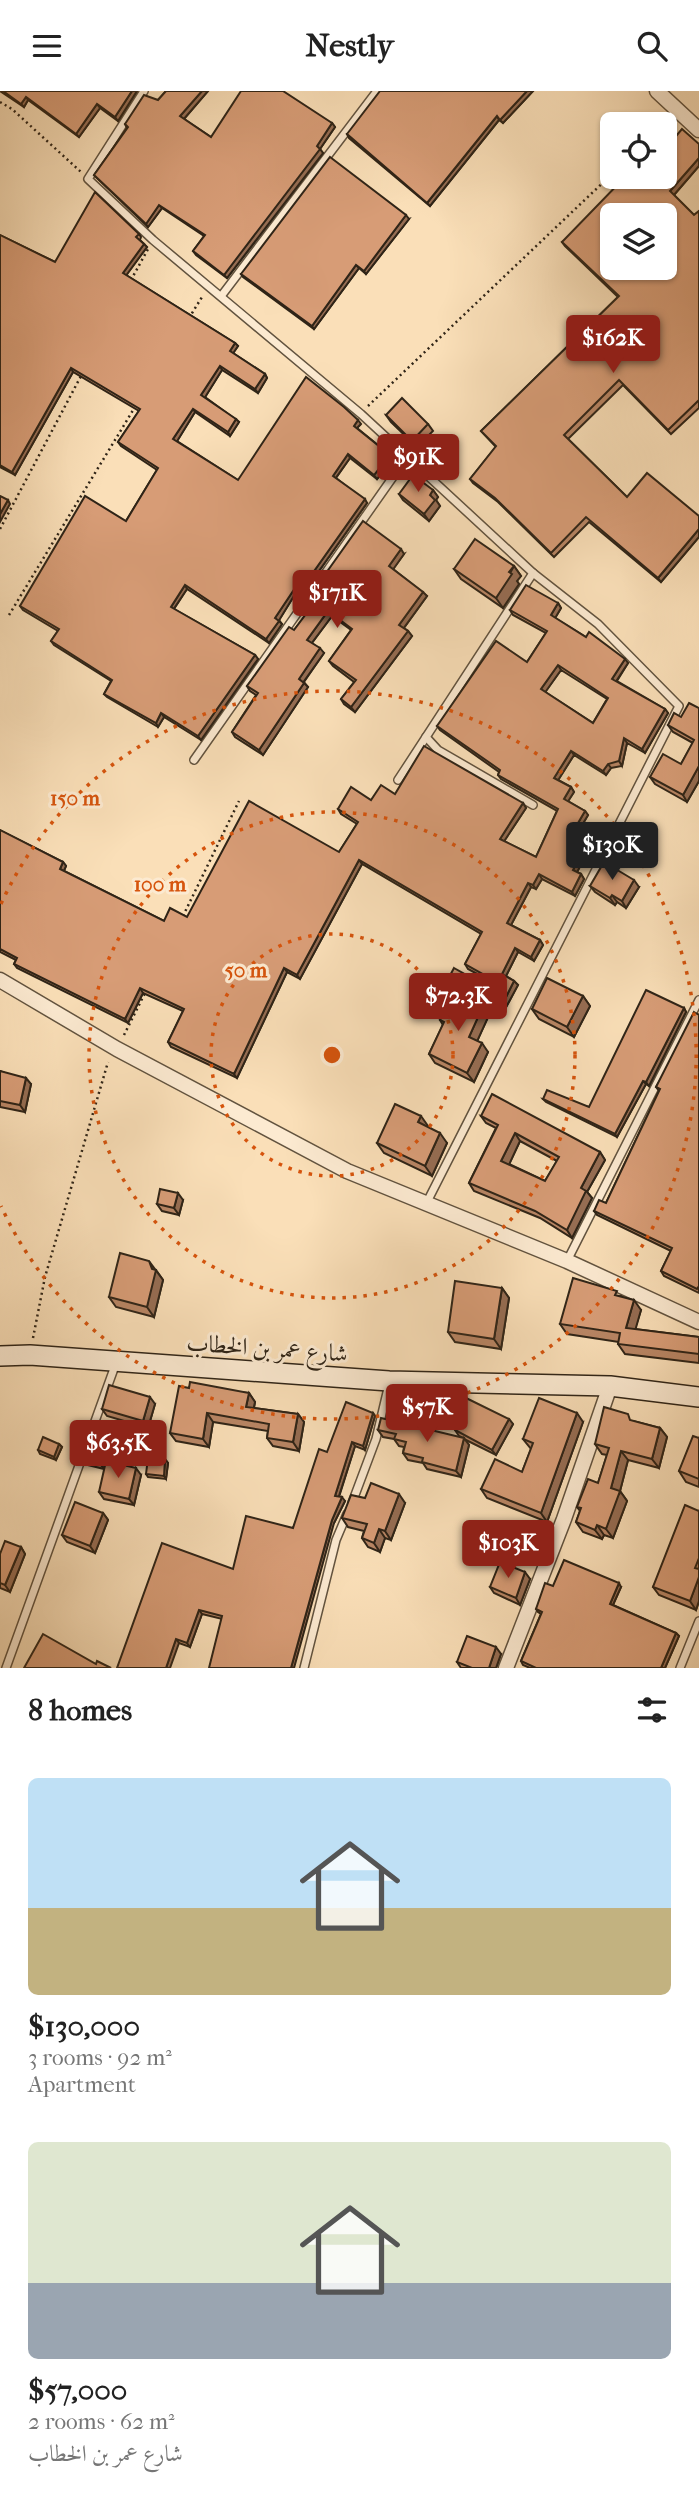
<!DOCTYPE html>
<meta charset="utf-8">
<style>
body{margin:0;font-family:"IM FELL French Canon",Amiri,serif;background:#f2f2f2;color:#222;height:100vh;display:flex;flex-direction:column;font-size:26px;white-space:nowrap}
*{box-sizing:border-box;margin:0}
p{font-size:23px;color:#767676}
.icon{flex:none;width:38px;height:38px;fill:none;stroke:currentColor;stroke-width:2;stroke-linecap:round;stroke-linejoin:round}
.map{position:relative;height:1577px;overflow:hidden}
.panel{display:flex;flex-direction:column;background:#fff;flex:1}
.panel>*{flex:none}
.controls{position:absolute;left:600px;top:21px;display:grid;gap:14px}
.controls a{display:grid;place-items:center;width:77px;height:77px;border-radius:10px;background:#fff;box-shadow:0 2px 5px #0004;font-size:35px}
.price{position:absolute;translate:-50% -60px;padding:0 16px;border-radius:7px;background:#8f2418;color:#fff;font-size:23px;line-height:46px;filter:drop-shadow(0 2px 4px #0008)}
.price::after{content:'';position:absolute;left:50%;top:42px;width:21px;height:16px;margin-left:-10px;background:inherit;clip-path:polygon(0 0,100% 0,50% 100%)}
.price.on{background:#222;color:#fff}
ul{padding:0;list-style:none}
li{display:grid;align-content:center;gap:14px;height:371px;padding:0 28px}
li span{display:grid;place-items:center;height:217px;border-radius:10px;color:#555}
li>.icon{margin-inline-start:auto}
span .icon{width:126px;height:126px;fill:#fffc;stroke-width:1}
li b{font-size:30px}
h2{display:flex;justify-content:space-between;align-items:center;height:84px;padding:0 28px;font-size:30px}
header{display:flex;justify-content:space-between;align-items:center;height:91px;padding:0 28px;background:#fff;font-size:32px;font-weight:800}
.map>svg:first-child{display:block}
.lines{fill:none;stroke-linecap:round;stroke-linejoin:round}
.lane-casing{stroke:#62533f;stroke-width:10}
.street-casing{stroke:#62533f;stroke-width:17}
.secondary-casing{stroke:#2f2417;stroke-width:22}
.path{stroke:#2f2417;stroke-width:2.5;stroke-dasharray:2 3.5;stroke-linecap:butt}
.lane{stroke:#fcead1;stroke-width:7}
.street{stroke:#fcead1;stroke-width:14}
.secondary{stroke:#fcead1;stroke-width:19}
.wall{fill:#b98665;stroke:#2f2417;stroke-width:2;fill-rule:evenodd}
.shaded-wall{fill:#966d53;stroke:#2f2417;stroke-width:2}
.building{fill:#d79c76;stroke:#2f2417;stroke-width:2;fill-rule:evenodd}
.ring{fill:none;stroke:#d6540d;stroke-width:3.5;stroke-dasharray:3.5 7}
.labels{text-anchor:middle;stroke-width:6;stroke-linejoin:round;paint-order:stroke}
.street-label{font-size:24px;fill:#2f2417;stroke:#fcead1}
.centre{fill:#d6540d;stroke:#fcead1;stroke-width:3.5}
.ring-label{font-size:21px;text-anchor:middle;font-weight:bold;fill:#d6540d;stroke:#fcead1;stroke-width:6;stroke-linejoin:round;paint-order:stroke}
</style>
<header><svg class="icon" aria-label="menu" viewBox="0 0 24 24"><path d="M4 6h16M4 12h16M4 18h16"/></svg>Nestly<svg class="icon" aria-label="search" viewBox="0 0 24 24"><circle cx="10" cy="10" r="6"/><path d="M15 15l6 6"/></svg></header>
<div class="map">
<svg width="699" height="1577" viewBox="0 0 699 1577">
<rect width="100%" height="100%" fill="#fadfb8"/>
<filter id="stains"><feTurbulence type="fractalNoise" baseFrequency=".00286" numOctaves="4"/><feColorMatrix values="0 0 0 0 .2 0 0 0 0 .09 0 0 0 0 .02 0 0 0 .5 -.17"/></filter>
<radialGradient id="worn" r=".72"><stop offset=".6" stop-color="#630" stop-opacity="0"/><stop offset="1" stop-color="#630" stop-opacity=".3"/></radialGradient>
<g class="lines">
<defs>
<g id="lane">
<polyline points="144,0 88,88 153,149 361,323 533,482 598,533 679,615 427,1111"/>
<polyline points="222,204 377,0"/>
<polyline points="426,646 438,659 533,714"/>
<polyline points="194,669 407,366"/>
<polyline points="398,689 533,482"/>
<polyline points="567,1170 699,909"/>
<polyline points="352,1412 376,1348 389,1293"/>
<polyline points="6,1577 116,1272"/>
<polyline points="304,1577 336,1449 347,1423"/>
<polyline points="680,1577 699,1530"/>
</g>
<g id="street">
<polyline points="657,0 699,39"/>
<polyline points="0,889 117,958 347,1080 567,1170 699,1231"/>
<polyline points="506,1577 564,1428 610,1295"/>
</g>
<polyline id="secondary" points="0,1265 30,1264 389,1290 610,1295 699,1306"/>
</defs>
<use href="#lane" class="lane-casing"/>
<use href="#street" class="street-casing"/>
<use href="#secondary" class="secondary-casing"/>
<g class="path">
<polyline points="0,11 12,18 81,81"/>
<polyline points="131,189 148,158"/>
<polyline points="189,227 202,206"/>
<polyline points="368,315 612,83"/>
<polyline points="0,438 81,285"/>
<polyline points="9,524 135,316"/>
<polyline points="183,825 239,710"/>
<polyline points="124,944 146,900"/>
<polyline points="33,1247 45,1186 108,971"/>
</g>
<use href="#lane" class="lane"/>
<use href="#street" class="street"/>
<use href="#secondary" class="secondary"/>
</g>
<g class="wall">
<polygon points="0,0 137,0 118,30 100,17 79,46 28,9 24,16"/>
<polygon points="166,0 208,0 184,28 211,46 332,32 335,36 320,58 323,62 227,187 196,164 193,160 204,145 162,117 148,136 94,84 127,37 125,33 158,9"/>
<polygon points="533,0 503,32 499,29 430,115 349,47 347,43"/>
<polygon points="699,53 699,75 674,104 694,124 699,120 699,317 671,343 623,294 568,348 627,406 699,425 699,446 661,491 589,431 554,466 498,411 473,392 470,388 496,356 481,340 618,206 565,155 562,151 665,86"/>
<polygon points="409,128 366,183 359,177 314,238 243,186 241,183"/>
<polygon points="139,143 141,146 140,149 147,156 126,184 235,252 238,255 233,262 265,283 267,287 258,302 222,279 205,306 239,331 230,345 195,321 177,350 238,389 361,333 357,337 390,364 393,368 377,388 350,367 336,387 367,412 302,504 297,500 279,529 282,533 269,552 187,498 174,518 255,564 258,568 201,649 164,626 158,636 107,606 104,603 111,590 54,554 51,550 58,540 23,519 20,515 126,430 157,379 121,355 118,351 139,320 73,281 15,384 0,376 0,144 55,171"/>
<polygon points="386,324 428,333 433,340 417,356 391,331"/>
<polygon points="433,399 438,406 436,409 440,415 429,430 403,409 399,403"/>
<polygon points="404,463 393,478 427,505 404,537 408,540 412,545 355,621 344,613 341,608 354,591 333,575 329,570 351,539 332,525 312,552 324,562 304,591 308,596 263,664 235,646 232,641 256,604 250,600 247,595 294,539 314,513 309,506"/>
<polygon points="514,475 521,485 517,490 519,493 503,517 461,488 454,478"/>
<path d="M558,512L561,517L555,527L628,572L617,590L665,618L668,622L645,662L627,652L622,675L611,677L606,684L574,664L558,689L571,696L574,701L568,710L585,720L588,724L582,734L594,740L597,744L577,781L581,783L584,788L575,805L542,788L536,798L531,796L511,834L540,849L543,854L534,870L518,861L506,885L514,890L518,894L504,920L489,912L486,908L494,892L468,878L465,873L481,843L362,773L300,888L287,881L237,987L171,956L168,951L183,920L143,902L128,932L17,877L14,873L16,869L0,861V739L63,771L66,775L64,780L164,830L187,826L339,761L357,733L341,723L338,718L395,703L523,712L526,717L504,750L536,766L557,720L501,688L498,684L499,681L440,639L437,635L527,571L546,542L513,524L510,519ZM561,579L607,608L593,632L545,601Z"/>
<polygon points="699,617 699,690 687,711 655,693 650,686 681,673 693,652 673,641 668,634 681,626"/>
<polygon points="590,795 639,796 626,817 617,811 615,814 595,801"/>
<polygon points="470,888 463,903 448,896 446,892"/>
<polygon points="583,905 590,915 574,946 539,928 532,918"/>
<polygon points="483,915 489,924 477,950 488,961 474,991 435,972 429,963 443,934 440,929"/>
<polygon points="684,917 686,921 649,995 646,993 617,1046 546,1011 543,1008 589,1016"/>
<polygon points="699,924 699,1202 664,1185 661,1180 671,1160 597,1124 594,1120 606,1112 659,1000 656,996"/>
<polygon points="0,980 31,993 25,1021 0,1016"/>
<path d="M481,1025L600,1061L605,1069L587,1101L592,1107L572,1147L540,1127L474,1100L469,1092L496,1037L486,1032ZM520,1050L557,1070L545,1090L509,1073Z"/>
<polygon points="428,1035 447,1052 432,1085 384,1062 377,1052"/>
<polygon points="183,1109 179,1124 162,1120 157,1113"/>
<polygon points="156,1179 163,1189 154,1226 116,1216 109,1206"/>
<polygon points="502,1197 509,1207 501,1258 455,1251 448,1241"/>
<polygon points="621,1205 641,1219 635,1238 699,1246 699,1272 625,1263 618,1253 619,1251 567,1243 560,1233"/>
<polygon points="189,1297 249,1302 255,1311 254,1317 298,1323 304,1331 299,1360 273,1355 267,1347 268,1340 213,1331 209,1356 176,1350 170,1342"/>
<polygon points="155,1313 148,1337 107,1325 102,1318"/>
<polygon points="373,1322 375,1325 365,1359 355,1355 339,1406 345,1410 334,1432 222,1528 202,1523 190,1556 179,1552 117,1577 233,1478 293,1437 327,1361"/>
<polygon points="509,1328 513,1333 496,1364 464,1348 469,1354 461,1386 427,1378 423,1372 408,1369 403,1362 404,1356 399,1355 394,1348 383,1346 378,1339 463,1347 459,1345 455,1339"/>
<polygon points="633,1330 660,1337 667,1346 659,1377 628,1369 620,1400 627,1410 613,1447 604,1444 602,1448 583,1441 576,1431 580,1420 577,1416 598,1392 607,1364 602,1363 595,1353"/>
<polygon points="583,1331 547,1431 487,1407 481,1398 522,1381 531,1358 523,1348"/>
<polygon points="699,1347 699,1396 686,1391 679,1380"/>
<polygon points="59,1353 62,1356 56,1369 40,1363 38,1359"/>
<polygon points="107,1362 104,1378 88,1374 85,1370"/>
<polygon points="165,1368 168,1372 166,1388 148,1386 146,1383"/>
<polygon points="141,1384 134,1414 104,1408 99,1401"/>
<polygon points="365,1407 405,1412 391,1449 385,1447 380,1461 368,1456 362,1447 364,1440 348,1436 342,1427"/>
<polygon points="699,1420 699,1510 696,1519 659,1504 653,1496"/>
<polygon points="103,1422 108,1429 95,1462 67,1451 62,1444"/>
<polygon points="21,1456 25,1463 10,1501 0,1497 0,1463"/>
<polygon points="530,1488 520,1514 494,1502 490,1496"/>
<polygon points="553,1495 621,1496 613,1514 676,1542 679,1545 665,1577 530,1577 523,1574 521,1570 541,1523 538,1521 536,1518"/>
<polygon points="501,1563 496,1577 461,1577 457,1571"/>
</g>
<g class="shaded-wall">
<polygon points="132,0 137,0 118,30 115,26"/>
<polygon points="202,0 208,0 183,29 180,25"/>
<polygon points="527,0 533,0 503,32 500,29"/>
<polygon points="26,6 28,9 24,16 21,13"/>
<polygon points="97,13 100,17 79,46 76,43"/>
<polygon points="497,25 499,29 430,115 427,112"/>
<polygon points="332,32 335,36 320,58 323,62 227,187 224,184 317,55"/>
<polygon points="699,67 699,75 673,105 670,100"/>
<polygon points="159,114 162,117 148,136 146,133"/>
<polygon points="406,124 409,128 366,183 364,180"/>
<polygon points="144,153 147,156 125,186 123,182"/>
<polygon points="356,174 359,177 314,238 312,235"/>
<polygon points="235,252 238,255 232,264 230,260"/>
<polygon points="220,275 222,279 204,308 201,304"/>
<polygon points="71,277 73,281 15,384 12,381"/>
<polygon points="265,283 267,287 258,302 255,298"/>
<polygon points="193,318 195,321 176,352 173,348"/>
<polygon points="236,328 239,331 230,345 228,341"/>
<polygon points="358,329 361,333 356,338 354,335"/>
<polygon points="348,363 350,367 335,388 333,385"/>
<polygon points="390,364 393,368 377,388 374,384"/>
<polygon points="433,399 438,406 436,409 440,415 429,430 424,423 430,404"/>
<polygon points="365,408 367,412 302,504 300,500"/>
<polygon points="8,409 10,413 0,431 0,423"/>
<polygon points="699,438 699,446 661,491 658,487"/>
<polygon points="401,458 404,463 392,480 389,475"/>
<polygon points="514,475 521,485 517,490 519,493 503,517 496,507"/>
<polygon points="185,494 187,498 173,519 171,516"/>
<polygon points="295,497 297,500 278,531 275,527"/>
<polygon points="423,501 427,505 403,538 399,534"/>
<polygon points="558,512 561,517 554,529 551,524"/>
<polygon points="328,520 332,525 311,553 307,549"/>
<polygon points="279,530 282,533 269,552 266,548"/>
<polygon points="408,540 412,545 355,621 351,616"/>
<polygon points="320,557 324,562 302,593 299,588"/>
<polygon points="255,564 258,568 201,649 198,645"/>
<polygon points="625,568 628,572 615,592 612,588"/>
<polygon points="558,574 561,579 544,603 541,598"/>
<polygon points="304,592 308,596 263,664 259,659"/>
<polygon points="665,618 668,622 645,662 642,658"/>
<polygon points="161,622 164,626 158,636 156,632"/>
<polygon points="624,647 627,652 622,675 619,670"/>
<polygon points="571,660 574,664 557,691 554,687"/>
<polygon points="608,673 611,677 606,684 603,680"/>
<polygon points="699,675 699,690 687,711 683,704"/>
<polygon points="571,696 574,701 567,712 564,708"/>
<polygon points="523,712 526,717 503,752 500,748"/>
<polygon points="585,720 588,724 581,736 578,732"/>
<polygon points="594,740 597,744 576,783 573,779"/>
<polygon points="359,769 362,773 300,888 297,884"/>
<polygon points="63,771 66,775 63,782 60,778"/>
<polygon points="539,783 542,788 536,798 533,794"/>
<polygon points="581,783 584,788 575,805 572,801"/>
<polygon points="634,789 639,796 626,817 622,810"/>
<polygon points="528,792 531,796 510,836 507,832"/>
<polygon points="612,804 617,811 615,814 610,807"/>
<polygon points="540,849 543,854 534,870 531,866"/>
<polygon points="515,857 518,861 505,887 502,883"/>
<polygon points="284,877 287,881 237,987 234,983"/>
<polygon points="468,885 470,888 463,903 460,900"/>
<polygon points="514,890 518,894 504,920 501,916"/>
<polygon points="140,897 143,902 128,932 125,928"/>
<polygon points="583,905 590,915 574,946 567,936"/>
<polygon points="483,915 489,924 475,955 469,946"/>
<polygon points="684,917 686,921 649,995 646,991"/>
<polygon points="482,952 488,961 474,991 467,982"/>
<polygon points="26,987 31,993 25,1021 20,1014"/>
<polygon points="643,990 646,993 617,1046 615,1043"/>
<polygon points="421,1025 428,1035 425,1041 418,1031"/>
<polygon points="440,1042 447,1052 432,1085 425,1075"/>
<polygon points="515,1042 520,1050 507,1078 501,1070"/>
<polygon points="600,1061 605,1069 587,1101 592,1107 572,1147 567,1139 581,1097"/>
<polygon points="178,1102 183,1109 179,1124 174,1117"/>
<polygon points="149,1170 163,1189 154,1226 147,1216 152,1178"/>
<polygon points="502,1197 509,1207 501,1258 494,1248"/>
<polygon points="634,1209 641,1219 633,1247 626,1237"/>
<polygon points="249,1302 255,1311 252,1325 246,1316"/>
<polygon points="150,1306 155,1313 148,1337 143,1330"/>
<polygon points="207,1322 213,1331 209,1356 203,1348"/>
<polygon points="373,1322 375,1325 365,1359 363,1355"/>
<polygon points="577,1322 583,1331 547,1431 541,1422"/>
<polygon points="298,1323 304,1331 299,1360 293,1351"/>
<polygon points="509,1328 513,1333 496,1364 492,1359"/>
<polygon points="660,1337 667,1346 659,1377 652,1368"/>
<polygon points="464,1347 469,1354 461,1386 456,1380"/>
<polygon points="352,1351 355,1355 338,1408 335,1405"/>
<polygon points="59,1353 62,1356 56,1369 54,1366"/>
<polygon points="105,1359 107,1362 104,1378 101,1374"/>
<polygon points="621,1360 628,1369 619,1404 620,1400 627,1410 613,1447 606,1438 611,1397"/>
<polygon points="165,1368 168,1372 166,1388 164,1385"/>
<polygon points="136,1377 141,1384 134,1414 129,1408"/>
<polygon points="399,1403 405,1412 391,1449 385,1440"/>
<polygon points="342,1406 345,1410 334,1432 294,1577 291,1577 332,1429"/>
<polygon points="103,1422 108,1429 95,1462 90,1455"/>
<polygon points="597,1434 604,1444 602,1448 595,1439"/>
<polygon points="379,1438 385,1447 380,1461 374,1452"/>
<polygon points="21,1456 25,1463 10,1501 5,1494"/>
<polygon points="525,1481 530,1488 520,1514 516,1507"/>
<polygon points="699,1486 699,1510 696,1519 690,1510"/>
<polygon points="619,1492 621,1496 612,1516 610,1513"/>
<polygon points="199,1519 202,1523 190,1556 187,1552"/>
<polygon points="676,1542 679,1545 665,1577 661,1577"/>
<polygon points="176,1548 179,1552 170,1577 166,1577"/>
<polygon points="496,1556 501,1563 496,1577 489,1577"/>
</g>
<g class="building">
<polygon points="3,0 132,0 115,26 97,13 76,43 26,6 21,13"/>
<polygon points="166,0 202,0 180,25 211,46 241,0 283,0 332,32 317,55 320,58 224,184 193,160 205,144 159,114 146,133 94,84 128,36 125,33 144,4 158,9"/>
<polygon points="380,0 527,0 500,29 497,25 427,112 347,43"/>
<path d="M682,38L699,53V67L670,100L694,124L699,120V309L668,339L619,289L564,344L627,406L647,382L699,425V438L658,487L586,426L551,462L495,407L470,388L496,355L481,340L619,205L562,151L625,86H665V58ZM612,124H665V177H612Z"/>
<polygon points="330,66 406,124 364,180 356,174 312,235 241,183"/>
<polygon points="95,101 139,143 136,146 144,153 123,182 235,252 230,260 265,283 255,298 220,275 201,304 236,328 228,341 193,318 173,348 238,389 306,286 344,316 358,329 354,335 390,364 374,384 348,363 333,385 365,408 300,500 295,497 275,527 279,530 266,548 185,494 171,516 255,564 198,645 161,622 156,632 104,603 112,589 51,550 59,538 20,515 85,405 126,430 158,377 118,351 140,318 71,277 12,381 0,374 0,144 55,171"/>
<polygon points="402,307 428,333 412,350 386,324"/>
<polygon points="413,384 433,399 430,404 435,409 424,423 399,403"/>
<polygon points="0,405 8,409 0,423"/>
<polygon points="363,430 401,458 389,475 423,501 399,534 408,540 351,616 341,608 356,589 329,570 352,538 328,520 307,549 320,557 299,588 304,592 259,659 232,641 258,602 247,595 289,536 294,539 315,511 309,506"/>
<polygon points="475,448 514,475 509,481 512,483 496,507 454,478"/>
<path d="M526,494L558,512L551,524L586,546L589,541L625,568L612,588L665,618L642,658L624,647L619,670L608,673L603,680L571,660L554,687L571,696L564,708L585,720L578,732L594,740L573,779L581,783L572,801L539,783L533,794L528,792L507,832L540,849L531,866L515,857L502,883L514,890L501,916L486,908L495,890L465,873L482,841L359,769L297,884L284,877L234,983L168,951L184,918L140,897L125,928L14,873L17,867L0,858V739L63,771L60,778L164,830L170,817L187,826L249,710L339,761L358,731L338,718L351,696L371,709L381,694L395,703L424,655L523,712L500,748L536,766L558,718L498,684L500,679L437,635L496,550L527,571L547,540L510,519ZM558,574L608,607L593,632L541,598Z"/>
<polygon points="689,612 699,617 699,675 683,704 650,686 663,663 681,673 694,649 668,634 674,622 681,626"/>
<polygon points="604,771 634,789 622,810 612,804 610,807 590,795"/>
<polygon points="454,877 468,885 460,900 446,892"/>
<polygon points="547,887 583,905 567,936 532,918"/>
<polygon points="646,899 684,917 646,991 643,990 615,1043 543,1008 547,999 589,1016"/>
<polygon points="452,901 483,915 469,946 482,952 467,982 429,963 444,931 440,929"/>
<polygon points="694,921 699,924 699,1195 697,1198 661,1180 672,1157 594,1120 599,1109 606,1112 660,998 656,996"/>
<polygon points="0,980 26,987 20,1014 0,1010"/>
<path d="M492,1003L600,1061L581,1097L586,1100L567,1139L535,1120L469,1092L498,1034L481,1025ZM515,1042L559,1066L545,1090L501,1070Z"/>
<polygon points="395,1013 421,1025 418,1031 440,1042 425,1075 377,1052"/>
<polygon points="160,1098 178,1102 174,1117 157,1113"/>
<polygon points="120,1162 149,1170 152,1178 156,1179 147,1216 109,1206"/>
<polygon points="573,1187 617,1200 615,1204 634,1209 626,1237 699,1246 699,1263 618,1253 620,1242 560,1233"/>
<polygon points="455,1190 502,1197 494,1248 448,1241"/>
<polygon points="190,1291 249,1302 246,1316 298,1323 293,1351 267,1347 269,1333 207,1322 203,1348 170,1342 179,1295 189,1297"/>
<polygon points="109,1294 150,1306 143,1330 102,1318"/>
<polygon points="464,1306 509,1328 492,1359 455,1339"/>
<polygon points="539,1307 577,1322 541,1422 481,1398 495,1368 522,1381 533,1352 523,1348"/>
<polygon points="346,1311 373,1322 363,1355 352,1351 335,1405 342,1406 332,1429 291,1577 209,1577 222,1525 199,1519 187,1552 176,1548 166,1577 117,1577 162,1452 233,1478 246,1425 293,1437 319,1358 327,1361"/>
<polygon points="604,1316 628,1323 630,1329 660,1337 652,1368 621,1360 611,1397 620,1400 606,1438 597,1434 595,1439 576,1431 581,1417 577,1416 588,1388 598,1392 609,1357 595,1353"/>
<polygon points="381,1327 464,1347 456,1380 422,1371 423,1367 403,1362 406,1351 394,1348 396,1343 378,1339"/>
<polygon points="693,1345 699,1347 699,1388 679,1380"/>
<polygon points="43,1346 59,1353 54,1366 38,1359"/>
<polygon points="89,1355 105,1359 101,1374 85,1370"/>
<polygon points="148,1367 165,1368 164,1385 146,1383"/>
<polygon points="106,1370 136,1377 129,1408 99,1401"/>
<polygon points="371,1392 399,1403 385,1440 379,1438 374,1452 362,1447 367,1433 342,1427 351,1404 365,1407"/>
<polygon points="75,1411 103,1422 90,1455 62,1444"/>
<polygon points="685,1414 699,1420 699,1467 695,1477 699,1478 699,1486 690,1510 653,1496"/>
<polygon points="5,1450 21,1456 5,1494 0,1492 0,1463"/>
<polygon points="564,1469 619,1492 610,1513 676,1542 661,1577 536,1577 521,1570 542,1521 536,1518 545,1492 553,1495"/>
<polygon points="500,1471 525,1481 516,1507 490,1496"/>
<polygon points="43,1543 96,1573 97,1570 111,1577 24,1577"/>
<polygon points="467,1545 496,1556 489,1577 472,1577 457,1571"/>
</g>
<g class="ring">
<circle cx="332" cy="964" r="121"/>
<circle cx="332" cy="964" r="243"/>
<path d="M1 813A364 364 0 1 1 1 1115"/>
</g>
<g class="labels">
<g class="street-label">
<text transform="translate(267 1257) rotate(4)" y="8">شارع عمر بن الخطاب</text>
</g>
</g>
<circle cx="332" cy="964" r="10" class="centre"/>
<g class="ring-label">
<text x="75" y="714">150 m</text>
<text x="160" y="800">100 m</text>
<text x="246" y="886">50 m</text>
</g>
<rect width="100%" height="100%" filter="url(#stains)"/>
<rect width="100%" height="100%" fill="url(#worn)"/>
</svg>
<div class="controls">
<a><svg class="icon" aria-label="locate" viewBox="0 0 24 24"><circle cx="12" cy="12" r="6"/><path d="M12 2v4M12 18v4M2 12h4M18 12h4"/></svg></a>
<a><svg class="icon" aria-label="layers" viewBox="0 0 24 24"><path d="M12 4l9 5-9 5-9-5zM3 14l9 5 9-5"/></svg></a>
</div>
<b class="price" style="left:613px;top:284px">$162K</b>
<b class="price" style="left:418px;top:403px">$91K</b>
<b class="price" style="left:337px;top:539px">$171K</b>
<b class="price on" style="left:612px;top:791px">$130K</b>
<b class="price" style="left:458px;top:942px">$72.3K</b>
<b class="price" style="left:427px;top:1353px">$57K</b>
<b class="price" style="left:118px;top:1389px">$63.5K</b>
<b class="price" style="left:508px;top:1489px">$103K</b>
</div>
<section class="panel">
<h2>8 homes<svg class="icon" aria-label="filters" viewBox="0 0 24 24"><path d="M4 7h16M4 17h16"/><circle cx="9" cy="7" r="2"/><circle cx="15" cy="17" r="2"/></svg></h2>
<ul>
<li><span style="background:linear-gradient(#bfe0f5 60%,#c2b280 0)"><svg class="icon" aria-label="home" viewBox="0 0 24 24"><path d="M3 11l9-7 9 7M6 9v11h12V9"/></svg></span><div><b>$130,000</b><p>3 rooms · 92 m²</p><p>Apartment</p></div></li>
<li><span style="background:linear-gradient(#dfe7d0 65%,#9aa5b1 0)"><svg class="icon" aria-label="home" viewBox="0 0 24 24"><path d="M3 11l9-7 9 7M6 9v11h12V9"/></svg></span><div><b>$57,000</b><p>2 rooms · 62 m²</p><p>شارع عمر بن الخطاب</p></div></li>
</ul>
</section>
